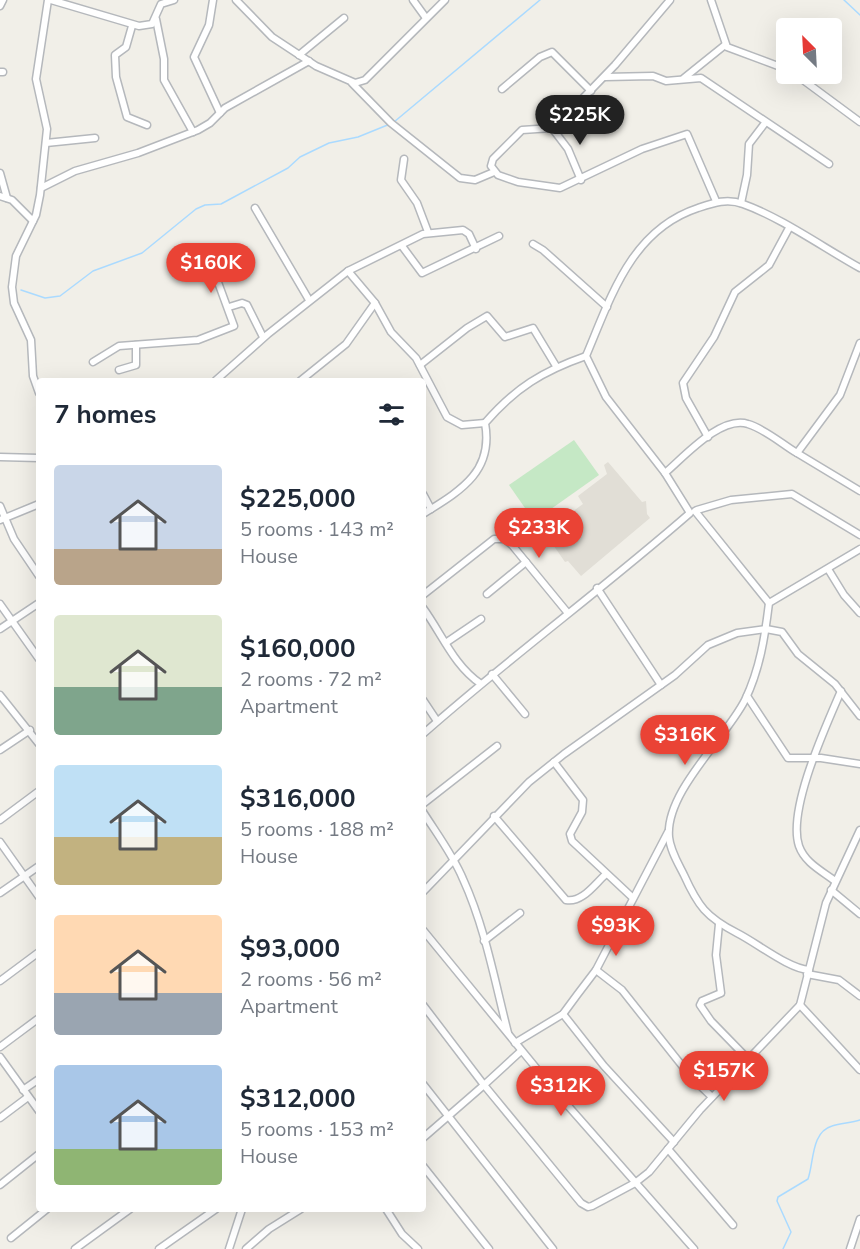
<!DOCTYPE html>
<meta charset="utf-8">
<style>
body{margin:0;font-family:"Nunito Sans",sans-serif;background:#f2f2f3;color:#1f2937;height:100vh;display:flex;flex-direction:column;font-size:22px;white-space:nowrap}
*{box-sizing:border-box;margin:0}
p{font-size:20px;color:#747a83}
.icon{flex:none;width:33px;height:33px;fill:none;stroke:currentColor;stroke-width:2;stroke-linecap:round;stroke-linejoin:round}
.map{position:relative;flex:1;overflow:hidden}
.panel{position:absolute;left:36px;top:378px;width:390px;height:834px;display:flex;flex-direction:column;background:#fff;border-radius:6px;box-shadow:0 6px 24px #0002}
.panel>*{flex:none}
.needle{width:39px;rotate:336deg}
.buttons{position:absolute;left:776px;top:18px;display:grid;gap:12px}
.buttons a{display:grid;place-items:center;width:66px;height:66px;border-radius:6px;background:#fff;box-shadow:0 6px 24px #0002;font-size:30px}
.price{position:absolute;translate:-50% -51px;padding:0 14px;border-radius:21px;background:#ea4335;color:#fff;font-size:20px;line-height:39px;filter:drop-shadow(0 2px 3px #0008)}
.price::after{content:'';position:absolute;left:50%;top:36px;width:18px;height:14px;margin-left:-9px;background:inherit;clip-path:polygon(0 0,100% 0,50% 100%)}
.price.on{background:#222;color:#fff}
ul{padding:0;list-style:none}
li{display:flex;align-items:center;gap:18px;height:150px;padding:0 18px}
li span{display:grid;place-items:center;flex:none;width:168px;height:120px;border-radius:6px;color:#555}
li>.icon{margin-inline-start:auto}
span .icon{width:72px;height:72px;fill:#fffc;stroke-width:1}
li b{font-size:26px}
h2{display:flex;justify-content:space-between;align-items:center;height:72px;padding:0 18px;font-size:26px}
.map>svg:first-child{display:block}
.education{fill:#e1ded6}
.green{fill:#c5e8c5}
.lines{fill:none;stroke-linecap:round;stroke-linejoin:round}
.stream{stroke:#aadaff;stroke-width:1.5}
.minor-casing{stroke:#b5b8bc;stroke-width:9}
.minor{stroke:#fff;stroke-width:6}
</style>
<div class="map">
<svg width="860" height="1249" viewBox="0 0 860 1249">
<rect width="100%" height="100%" fill="#f1efe8"/>
<polygon class="education" points="608,462 642,502 646,501 647,514 650,518 581,576 568,561 565,562 549,539 543,542 539,536 583,504 578,496 607,474 604,465"/>
<polygon class="green" points="574,440 599,475 534,521 509,485"/>
<g class="lines">
<g class="stream">
<polyline points="844,0 860,15"/>
<polyline points="394,122 540,0"/>
<polyline points="21,290 45,298 60,296 93,271 142,253 196,209 205,205 221,204 288,168 300,157 329,143 358,137 390,124"/>
<path d="M783,1249L791,1232L777,1201L778,1197L808,1179C814,1162 811,1132 832,1126C841,1123 851,1123 860,1120"/>
</g>
<defs>
<g id="minor">
<polyline points="51,0 139,26 152,24 161,4 174,0"/>
<polyline points="213,0 209,25 194,57 220,113"/>
<polyline points="236,0 272,37 316,66 355,83 365,80 445,0"/>
<polyline points="413,0 426,18"/>
<polyline points="670,0 615,65 557,125 552,128 522,130 493,159 491,166 498,175 518,182 560,188 642,149 687,134 716,201"/>
<polyline points="711,0 727,47 786,69"/>
<polyline points="0,6 3,0"/>
<polyline points="156,19 164,59 164,80 193,132"/>
<polyline points="132,26 126,47 115,55 116,77 127,117 147,125"/>
<polyline points="299,55 344,18"/>
<polyline points="0,72 3,72"/>
<polyline points="795,74 860,122"/>
<polyline points="605,77 653,76 666,81 701,78 829,164"/>
<polyline points="684,78 725,45"/>
<polyline points="352,83 391,123 460,178 475,180 494,172"/>
<polyline points="502,89 540,57 552,52 591,91"/>
<polyline points="552,128 568,149 581,180"/>
<polyline points="46,143 95,138"/>
<polyline points="404,159 401,180 417,203 428,232"/>
<polyline points="0,173 7,198"/>
<polyline points="41,188 75,171 138,153 198,130 210,123 225,108 309,61"/>
<polyline points="0,196 12,200 33,221"/>
<polyline points="741,203 747,175 749,144 765,123"/>
<polyline points="255,208 309,300"/>
<polyline points="533,244 543,250 607,307"/>
<polyline points="402,246 422,273 499,236"/>
<polyline points="375,303 391,332 416,358 447,417 462,425 485,423"/>
<polyline points="229,307 242,303 247,305 263,337"/>
<polyline points="93,362 119,346 198,340 234,326 208,255"/>
<polyline points="420,365 467,328 487,316 505,337 533,328 556,366"/>
<polyline points="119,370 136,365 136,345"/>
<polyline points="215,381 268,334 348,271 423,234 463,230 469,234 476,249"/>
<polyline points="300,381 346,344 375,303 348,271"/>
<polyline points="39,393 33,376 31,340 14,303 12,287 16,256 36,215 40,195 47,129 36,79 48,0"/>
<polyline points="708,437 686,398 683,383 714,337 735,292 769,265 789,228"/>
<polyline points="797,453 860,491"/>
<polyline points="0,457 39,458"/>
<path d="M665,473L606,397L586,356C611,297 631,230 698,208C713,203 727,198 743,204C780,217 824,248 860,268"/>
<polyline points="423,494 431,509"/>
<polyline points="0,506 14,539 39,576"/>
<polyline points="697,510 731,500 792,494 860,535"/>
<polyline points="695,511 769,603"/>
<path d="M423,514C460,491 494,472 485,423C515,388 543,371 586,356"/>
<polyline points="0,520 39,504"/>
<polyline points="828,569 844,595 860,613"/>
<polyline points="597,588 661,685"/>
<polyline points="487,594 526,562"/>
<polyline points="423,595 494,539 505,539 512,545 567,612"/>
<polyline points="0,604 39,659"/>
<path d="M423,608C442,634 454,666 481,684"/>
<polyline points="0,629 39,603"/>
<polyline points="447,642 481,619"/>
<polyline points="492,674 525,714"/>
<polyline points="0,695 39,744"/>
<polyline points="747,696 788,758 821,758 860,764"/>
<polyline points="423,700 437,721"/>
<path d="M423,734C510,657 603,589 690,513L665,473C684,457 721,415 748,424C765,429 782,444 797,453L840,395L860,343"/>
<polyline points="0,750 30,730"/>
<polyline points="554,762 583,800 582,812 570,834 572,841 633,898"/>
<polyline points="423,804 497,746"/>
<path d="M423,812C437,834 453,855 463,879C485,927 495,982 508,1033"/>
<path d="M494,816L566,900C582,903 594,885 605,875"/>
<polyline points="0,820 39,791"/>
<polyline points="0,842 39,897"/>
<path d="M835,881C822,871 805,863 799,846C787,810 826,726 841,691"/>
<polyline points="831,890 860,914"/>
<polyline points="423,892 529,782 564,754 675,675 708,645 737,633 766,629 782,632 798,654 835,684 860,716"/>
<polyline points="0,893 39,866"/>
<polyline points="719,924 716,955 721,993 702,1001 700,1005 711,1021 748,1059"/>
<polyline points="423,930 555,1091 694,1249"/>
<polyline points="484,941 520,913"/>
<polyline points="596,970 622,990 691,1077 712,1097"/>
<path d="M809,970C789,969 757,943 737,933C706,917 698,906 684,875C678,863 670,850 669,837C665,792 726,738 745,700C760,669 765,636 769,603L860,549"/>
<polyline points="807,974 839,980 860,996"/>
<polyline points="0,981 39,952"/>
<polyline points="423,1005 484,1085 423,1138"/>
<polyline points="800,1005 860,1070"/>
<polyline points="563,1014 604,1066 674,1142"/>
<polyline points="515,1043 563,1014 577,995 596,970 668,832"/>
<polyline points="0,1047 39,1018"/>
<polyline points="521,1051 484,1085 581,1203 588,1207 592,1206 635,1183 649,1172 700,1110 800,1005 826,903 860,830"/>
<polyline points="0,1057 39,1111"/>
<polyline points="423,1084 553,1249"/>
<polyline points="23,1090 39,1079"/>
<polyline points="0,1118 28,1097"/>
<polyline points="668,1149 733,1225"/>
<polyline points="423,1166 489,1249"/>
<polyline points="0,1185 39,1154"/>
<polyline points="386,1209 402,1234 418,1249"/>
<polyline points="11,1238 47,1209"/>
<polyline points="75,1249 130,1209"/>
<polyline points="159,1249 216,1209"/>
<polyline points="229,1249 242,1209"/>
<polyline points="246,1249 269,1229 301,1209"/>
<polyline points="850,1249 860,1219"/>
</g>
</defs>
<use href="#minor" class="minor-casing"/>
<use href="#minor" class="minor"/>
</g>
</svg>
<div class="buttons">
<a><svg class="needle" viewBox="-14 -14 28 28"><path d="M0-13l5 13h-10z" fill="#e53935"/><path d="M0 13l5-13h-10z" fill="#747a83"/></svg></a>
</div>
<b class="price on" style="left:580px;top:146px">$225K</b>
<b class="price" style="left:211px;top:294px">$160K</b>
<b class="price" style="left:539px;top:559px">$233K</b>
<b class="price" style="left:685px;top:766px">$316K</b>
<b class="price" style="left:616px;top:957px">$93K</b>
<b class="price" style="left:724px;top:1102px">$157K</b>
<b class="price" style="left:561px;top:1117px">$312K</b>
<section class="panel">
<h2>7 homes<svg class="icon" aria-label="filters" viewBox="0 0 24 24"><path d="M4 7h16M4 17h16"/><circle cx="9" cy="7" r="2"/><circle cx="15" cy="17" r="2"/></svg></h2>
<ul>
<li><span style="background:linear-gradient(#c9d6e8 70%,#b9a48a 0)"><svg class="icon" aria-label="home" viewBox="0 0 24 24"><path d="M3 11l9-7 9 7M6 9v11h12V9"/></svg></span><div><b>$225,000</b><p>5 rooms · 143 m²</p><p>House</p></div></li>
<li><span style="background:linear-gradient(#dfe7d0 60%,#7fa58c 0)"><svg class="icon" aria-label="home" viewBox="0 0 24 24"><path d="M3 11l9-7 9 7M6 9v11h12V9"/></svg></span><div><b>$160,000</b><p>2 rooms · 72 m²</p><p>Apartment</p></div></li>
<li><span style="background:linear-gradient(#bfe0f5 60%,#c2b280 0)"><svg class="icon" aria-label="home" viewBox="0 0 24 24"><path d="M3 11l9-7 9 7M6 9v11h12V9"/></svg></span><div><b>$316,000</b><p>5 rooms · 188 m²</p><p>House</p></div></li>
<li><span style="background:linear-gradient(#ffd9b3 65%,#9aa5b1 0)"><svg class="icon" aria-label="home" viewBox="0 0 24 24"><path d="M3 11l9-7 9 7M6 9v11h12V9"/></svg></span><div><b>$93,000</b><p>2 rooms · 56 m²</p><p>Apartment</p></div></li>
<li><span style="background:linear-gradient(#a9c7e8 70%,#8fb573 0)"><svg class="icon" aria-label="home" viewBox="0 0 24 24"><path d="M3 11l9-7 9 7M6 9v11h12V9"/></svg></span><div><b>$312,000</b><p>5 rooms · 153 m²</p><p>House</p></div></li>
</ul>
</section>
</div>
